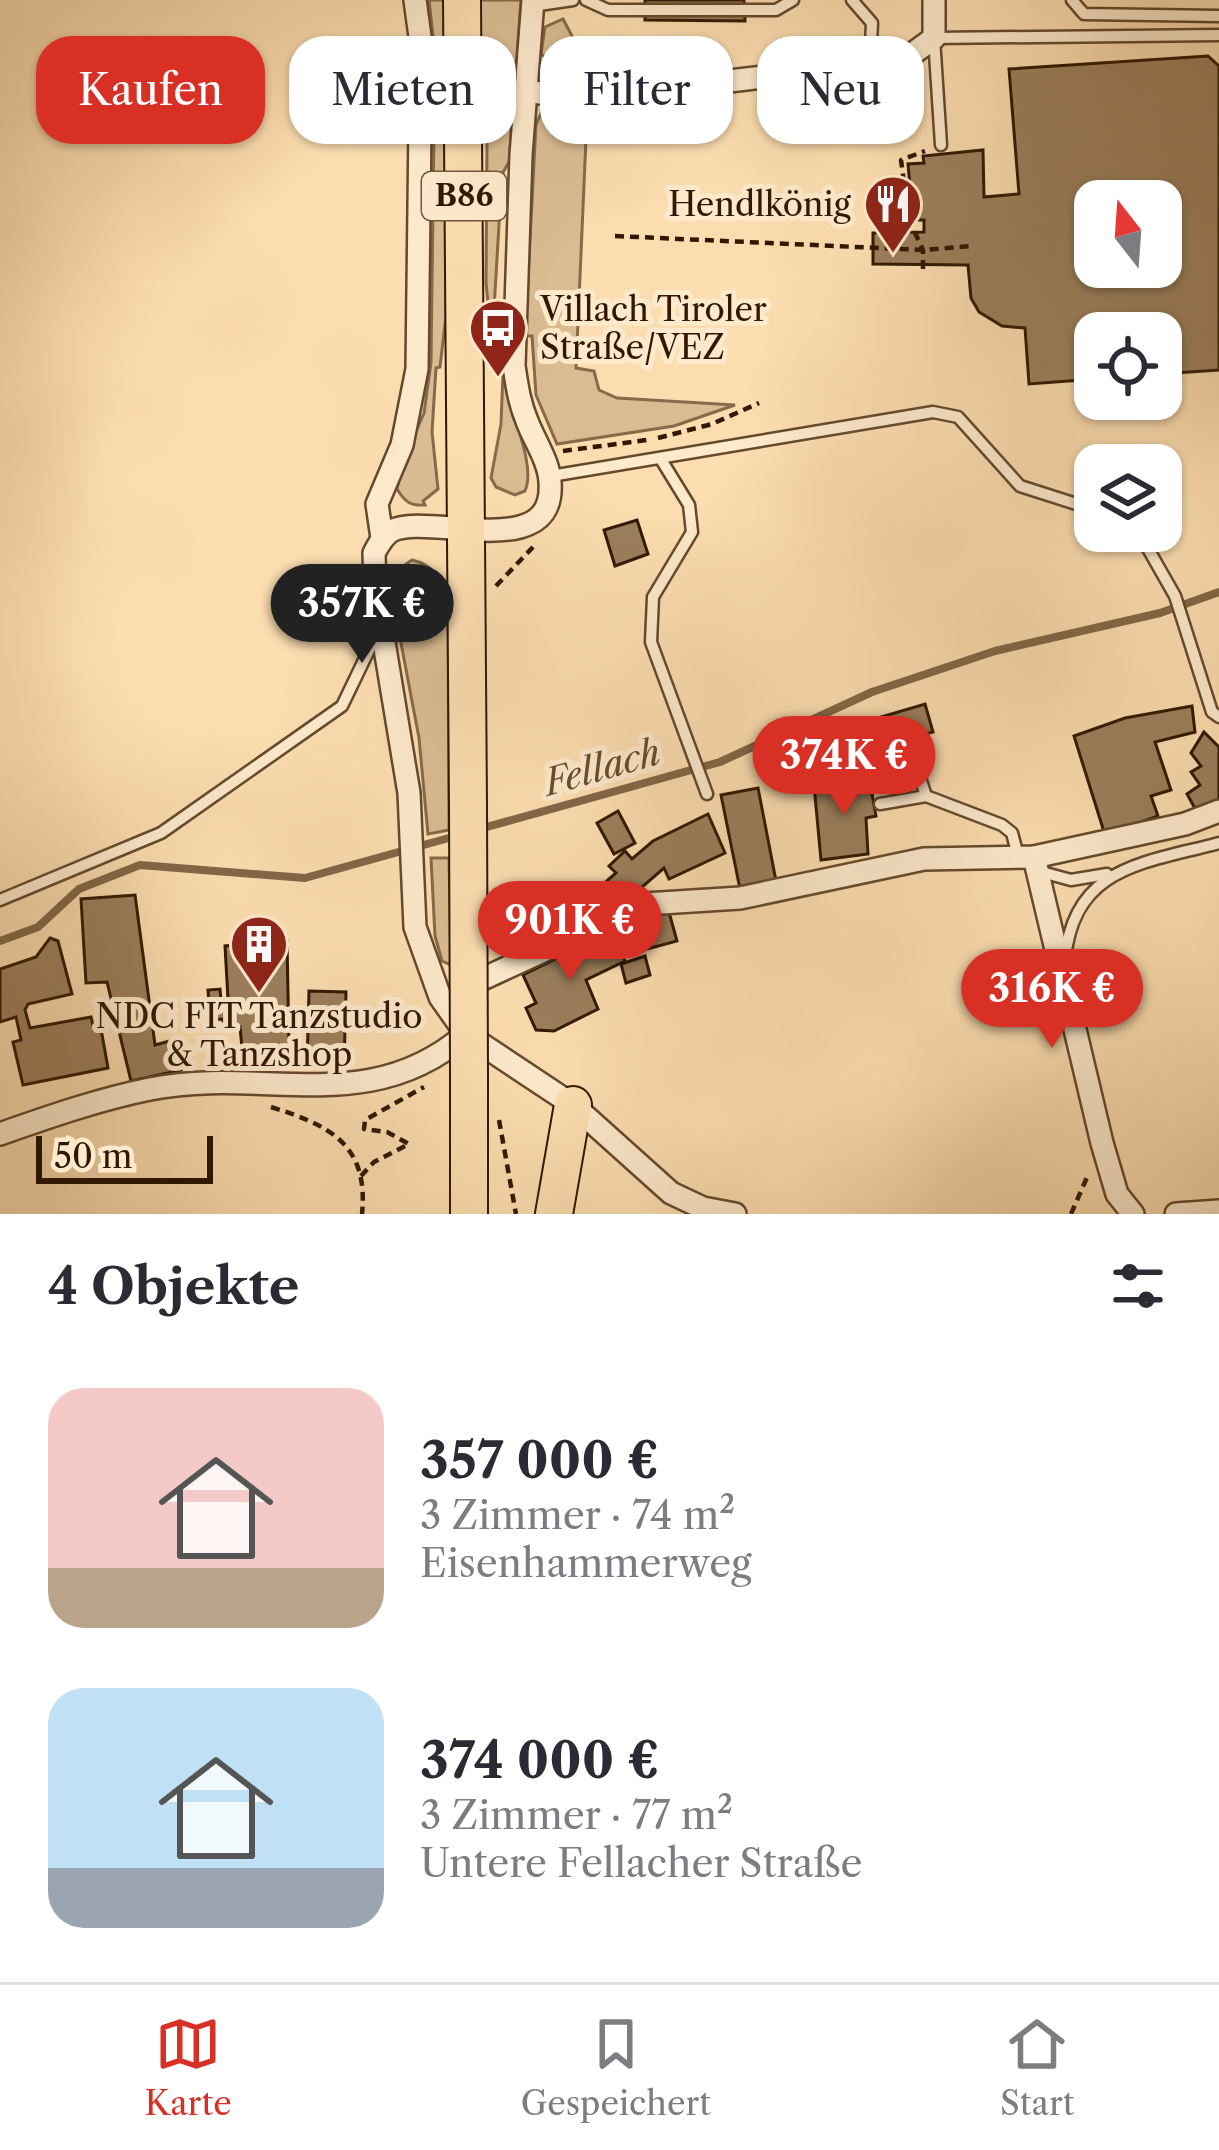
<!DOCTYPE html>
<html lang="de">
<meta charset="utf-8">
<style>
body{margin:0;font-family:"Libre Caslon Text",serif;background:#f2f2f3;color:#2b2b33;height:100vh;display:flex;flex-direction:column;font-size:45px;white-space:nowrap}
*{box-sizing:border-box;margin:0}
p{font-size:39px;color:#7c7c81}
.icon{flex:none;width:66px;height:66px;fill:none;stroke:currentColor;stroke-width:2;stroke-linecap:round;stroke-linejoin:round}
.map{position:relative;height:1214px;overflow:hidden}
.details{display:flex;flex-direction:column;background:#fff;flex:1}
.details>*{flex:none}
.banner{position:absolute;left:36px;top:36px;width:1149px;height:108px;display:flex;gap:24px}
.needle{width:78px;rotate:343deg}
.tools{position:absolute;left:1074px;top:180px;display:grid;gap:24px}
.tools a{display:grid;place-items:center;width:108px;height:108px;border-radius:24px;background:#fff;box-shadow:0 3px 9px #0004;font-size:60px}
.scale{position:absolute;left:36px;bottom:30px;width:177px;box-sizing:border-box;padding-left:12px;border:6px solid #321800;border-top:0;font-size:33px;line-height:42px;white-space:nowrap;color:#321800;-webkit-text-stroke:9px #fde9cc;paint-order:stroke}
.price{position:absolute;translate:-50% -102px;padding:0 27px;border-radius:42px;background:#d93025;color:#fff;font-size:39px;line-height:78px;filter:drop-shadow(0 3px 6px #0008)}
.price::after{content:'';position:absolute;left:50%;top:72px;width:36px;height:27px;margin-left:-18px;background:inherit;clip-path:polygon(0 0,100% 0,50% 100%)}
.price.on{background:#222;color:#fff}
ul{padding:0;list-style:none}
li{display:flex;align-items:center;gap:36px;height:300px;padding:0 48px}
li span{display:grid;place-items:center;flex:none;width:336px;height:240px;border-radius:36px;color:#555}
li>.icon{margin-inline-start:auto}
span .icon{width:144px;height:144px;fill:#fffc;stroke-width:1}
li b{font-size:51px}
h2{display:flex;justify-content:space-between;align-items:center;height:144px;padding:0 48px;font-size:51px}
.chip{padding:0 42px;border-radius:36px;background:#fff;box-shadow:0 3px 9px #0004;font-size:42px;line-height:108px}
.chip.on{background:#d93025;color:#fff}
.tab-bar{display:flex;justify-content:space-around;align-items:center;height:168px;border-top:3px solid #e1e1e2;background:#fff;font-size:33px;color:#7c7c81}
.tab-bar a{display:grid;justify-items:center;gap:6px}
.tab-bar .on{color:#d93025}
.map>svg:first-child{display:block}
.green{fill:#dabc92;stroke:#866a49;stroke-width:3}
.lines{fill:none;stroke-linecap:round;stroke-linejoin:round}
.stream{stroke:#826646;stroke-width:8}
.building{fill:#9b7e5c;stroke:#321800;stroke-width:3;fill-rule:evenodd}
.lane-casing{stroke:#64492c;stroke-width:15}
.street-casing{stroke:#64492c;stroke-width:26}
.primary-casing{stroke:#321800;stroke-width:40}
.path{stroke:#321800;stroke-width:4.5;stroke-dasharray:9 6;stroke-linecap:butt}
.lane{stroke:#fde9cc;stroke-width:10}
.street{stroke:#fde9cc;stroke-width:21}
.primary{stroke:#fcddb0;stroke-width:36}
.primary-bridge-casing{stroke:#321800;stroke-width:40;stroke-linecap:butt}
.primary-bridge{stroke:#fcddb0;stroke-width:36}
.labels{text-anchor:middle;stroke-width:10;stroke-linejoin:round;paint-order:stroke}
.shield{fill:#fde9cc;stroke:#6f573d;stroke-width:3}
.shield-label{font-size:30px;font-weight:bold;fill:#321800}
.poi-label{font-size:33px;fill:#321800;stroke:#fde9cc;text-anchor:end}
.water-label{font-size:36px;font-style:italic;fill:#674c2e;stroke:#fde9cc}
</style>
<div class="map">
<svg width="1219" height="1214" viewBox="0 0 1219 1214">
<rect width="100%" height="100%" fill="#fcddb0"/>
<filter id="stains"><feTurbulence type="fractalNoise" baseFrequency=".00167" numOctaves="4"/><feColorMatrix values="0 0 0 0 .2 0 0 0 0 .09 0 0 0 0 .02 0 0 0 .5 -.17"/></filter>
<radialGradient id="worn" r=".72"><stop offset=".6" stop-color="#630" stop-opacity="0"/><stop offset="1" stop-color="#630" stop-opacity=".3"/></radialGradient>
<g class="green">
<path d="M429,0H446V316L440,367L436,368L432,432L438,489L423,501L425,505C410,506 405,502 397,489L403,461L424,413L431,363L435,54Z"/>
<polygon points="476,0 521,0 509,162 502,174 492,343 486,283 487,145"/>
<polygon points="563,19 573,38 590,48 587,65 558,67 541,54 545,27"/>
<polygon points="552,101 602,101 607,108 606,135 586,139 576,368 594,371 599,390 617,398 735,405 674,426 557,444 536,395 532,336 525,336 536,124 545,105"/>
<path d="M503,373C508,409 537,464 525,491L515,495L496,487L491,478L501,424Z"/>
<path d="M412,560C433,565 437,574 441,595L448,599L449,830L428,834L419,738L390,585L393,573Z"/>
<polygon points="431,858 449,858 451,965 442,961 435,936"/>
</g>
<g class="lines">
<g class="stream">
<polyline points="476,830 720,762 872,692 995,651 1160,613 1219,592"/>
<polyline points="0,941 38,927 79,889 140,865 305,878 456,836"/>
</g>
</g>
<g class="building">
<polygon points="645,0 744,0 745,21 645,20"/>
<path d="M1208,56L1219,66V370L1161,374V333H1095V379L1029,384L1025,328L1002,326L979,312L971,298L968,265L873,264V233L924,232V220H913L908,164L924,163L923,156L983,150L984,197L1019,194L1009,69ZM1095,201H1161V267H1095Z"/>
<polygon points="637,520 648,554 615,566 604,530"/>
<polygon points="925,704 933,732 888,744 881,717"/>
<polygon points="1192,706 1195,732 1155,742 1171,790 1151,796 1158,816 1105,835 1074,736 1125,718"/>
<polygon points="1204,732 1219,747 1219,803 1197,812 1187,794 1200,785 1191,772 1201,766 1191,753"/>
<polygon points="861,779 861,784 870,783 876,816 866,818 868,854 821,860 814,785"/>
<polygon points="758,788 777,886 741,894 721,795"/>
<polygon points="618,811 635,843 614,854 597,823"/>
<polygon points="708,814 725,853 669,879 664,868 618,908 600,887 616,873 609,866 625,851 632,859 653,841"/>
<polygon points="135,895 155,1045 173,1040 181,1070 131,1081 107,982 86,983 81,899"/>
<polygon points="667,905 677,941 625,955 615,919"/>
<polygon points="612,931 625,961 586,980 598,1009 554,1031 536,1030 526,1008 536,1003 523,975"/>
<polygon points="50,938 58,941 72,994 28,1004 25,1010 30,1028 91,1017 94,1030 101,1029 108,1068 23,1085 13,1042 21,1040 16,1017 0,1022 0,969 36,957"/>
<polygon points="287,941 289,1045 242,1048 240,1027 224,1029 223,1019 210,1020 208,990 220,989 221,1000 228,999 225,946"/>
<polygon points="645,956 650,975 626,983 621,964"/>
<polygon points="309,991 346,992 344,1067 307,1066"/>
</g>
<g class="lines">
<defs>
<g id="lane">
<polyline points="586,0 608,10 776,10 793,0"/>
<polyline points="852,0 872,23 870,64"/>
<polyline points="1072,0 1084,14 1219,16"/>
<polyline points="532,6 573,0"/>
<polyline points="941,145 934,38 1219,35"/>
<polyline points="662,461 689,505 692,532 653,597 651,642 707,794"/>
<polyline points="551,476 933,412 958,417 1020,486 1095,510"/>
<polyline points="1138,531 1175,596 1212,712 1219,717"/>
<polyline points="909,744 926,796 1002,825 1012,833 1018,856"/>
<polyline points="880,804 926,796"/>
<polyline points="1038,871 1071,880 1107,874"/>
<polyline points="0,900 161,833 342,706 379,629"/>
<path d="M1065,960C1073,866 1145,863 1219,843"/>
</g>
<g id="street">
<path d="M533,0L521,155L514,366C517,385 519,402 527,421C534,440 549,461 550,482C556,565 427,511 391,531C383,536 379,544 374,553L375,588L409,793L415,927L440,997L466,1034L573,1105L671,1193L703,1208L735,1214"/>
<polyline points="526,91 561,96 621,94 904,60 934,38 934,0"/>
<polyline points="382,538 377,504 402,445 417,369 421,44 415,0"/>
<polyline points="1034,857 1102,1143 1117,1194 1133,1214"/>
<polyline points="463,988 645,904 740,898 924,859 1034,857 1185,824 1219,811"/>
<path d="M0,1134C48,1117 100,1099 150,1089C265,1066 368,1119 466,1034"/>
<polyline points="1176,1214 1219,1211"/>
</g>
<g id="primary">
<polyline points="462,0 468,807"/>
<polyline points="469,1074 469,1214"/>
<polyline points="554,1214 573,1105"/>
</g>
</defs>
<use href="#lane" class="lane-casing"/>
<use href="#street" class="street-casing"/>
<use href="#primary" class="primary-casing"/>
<g class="path">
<polyline points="615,236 923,250 971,246"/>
<polyline points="923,269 923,250 909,220 901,160 925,151"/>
<polyline points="658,438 712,424 759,403"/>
<polyline points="563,451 647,440"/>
<polyline points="496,586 533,547"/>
<path d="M271,1107C329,1125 369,1144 362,1214"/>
<polyline points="499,1120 516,1214"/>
<polyline points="361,1176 374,1162 409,1144 387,1132 364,1129 365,1120 424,1087"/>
<polyline points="1071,1214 1088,1175"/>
</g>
<use href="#lane" class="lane"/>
<use href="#street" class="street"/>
<use href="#primary" class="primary"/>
<defs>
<polyline id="primary-bridge" points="468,807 469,1074"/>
</defs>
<use href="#primary-bridge" class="primary-bridge-casing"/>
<use href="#primary-bridge" class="primary-bridge"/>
</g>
<defs>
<symbol id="restaurant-pin" viewBox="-11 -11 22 30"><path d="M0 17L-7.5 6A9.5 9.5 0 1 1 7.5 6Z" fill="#8f2418" stroke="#fde9cc"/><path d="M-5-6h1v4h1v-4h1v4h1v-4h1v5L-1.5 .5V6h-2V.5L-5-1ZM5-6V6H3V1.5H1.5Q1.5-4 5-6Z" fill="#fff"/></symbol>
<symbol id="bus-pin" viewBox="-11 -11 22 30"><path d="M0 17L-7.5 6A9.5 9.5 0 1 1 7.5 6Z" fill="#8f2418" stroke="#fde9cc"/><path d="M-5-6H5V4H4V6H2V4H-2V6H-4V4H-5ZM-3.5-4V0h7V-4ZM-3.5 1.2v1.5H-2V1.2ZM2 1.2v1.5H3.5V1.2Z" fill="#fff"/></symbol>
<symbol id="building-pin" viewBox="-11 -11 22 30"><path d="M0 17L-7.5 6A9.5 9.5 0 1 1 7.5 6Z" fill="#8f2418" stroke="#fde9cc"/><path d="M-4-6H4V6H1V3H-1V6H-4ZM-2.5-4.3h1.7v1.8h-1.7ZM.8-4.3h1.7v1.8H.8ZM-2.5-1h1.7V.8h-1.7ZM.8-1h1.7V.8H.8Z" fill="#fff"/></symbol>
</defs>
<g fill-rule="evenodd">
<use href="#restaurant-pin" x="860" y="171" width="66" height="90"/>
<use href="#bus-pin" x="465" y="295" width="66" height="90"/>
<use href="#building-pin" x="226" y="911" width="66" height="90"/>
</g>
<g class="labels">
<rect class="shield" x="422" y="172" width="84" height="48" rx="9"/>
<g class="shield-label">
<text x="464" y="206">B86</text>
</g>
<g class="poi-label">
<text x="851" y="216">Hendlkönig</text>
<text x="540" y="321" text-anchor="start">Villach Tiroler<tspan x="540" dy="38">Straße/VEZ</tspan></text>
<text x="259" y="1028" text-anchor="middle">NDC FIT Tanzstudio<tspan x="259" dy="38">&amp; Tanzshop</tspan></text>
</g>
<g class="water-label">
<text transform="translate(602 767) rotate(-16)" y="13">Fellach</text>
</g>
</g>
<rect width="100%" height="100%" filter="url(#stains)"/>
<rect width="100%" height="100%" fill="url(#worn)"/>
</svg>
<div class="tools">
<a><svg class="needle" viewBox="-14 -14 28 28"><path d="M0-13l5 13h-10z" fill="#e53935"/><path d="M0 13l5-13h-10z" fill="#7c7c81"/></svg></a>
<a><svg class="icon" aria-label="locate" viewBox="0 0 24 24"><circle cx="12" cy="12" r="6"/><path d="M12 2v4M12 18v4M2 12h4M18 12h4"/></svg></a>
<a><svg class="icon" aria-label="layers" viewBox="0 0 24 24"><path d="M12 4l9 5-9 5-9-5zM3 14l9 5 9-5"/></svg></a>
</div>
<div class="scale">50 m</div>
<b class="price on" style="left:362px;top:666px">357K €</b>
<b class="price" style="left:844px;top:818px">374K €</b>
<b class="price" style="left:570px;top:983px">901K €</b>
<b class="price" style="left:1052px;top:1051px">316K €</b>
<div class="banner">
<a class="chip on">Kaufen</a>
<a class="chip">Mieten</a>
<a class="chip">Filter</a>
<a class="chip">Neu</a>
</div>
</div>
<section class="details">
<h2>4 Objekte<svg class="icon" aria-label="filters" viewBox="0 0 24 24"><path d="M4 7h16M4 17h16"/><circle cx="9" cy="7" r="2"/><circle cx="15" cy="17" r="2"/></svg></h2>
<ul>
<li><span style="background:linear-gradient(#f6c9c9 75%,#b9a48a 0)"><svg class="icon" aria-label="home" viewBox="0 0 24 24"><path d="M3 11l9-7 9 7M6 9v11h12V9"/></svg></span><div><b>357 000 €</b><p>3 Zimmer · 74 m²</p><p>Eisenhammerweg</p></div></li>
<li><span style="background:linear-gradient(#bfe0f5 75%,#9aa5b1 0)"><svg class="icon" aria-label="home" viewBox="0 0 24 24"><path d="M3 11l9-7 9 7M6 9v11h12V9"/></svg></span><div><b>374 000 €</b><p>3 Zimmer · 77 m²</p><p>Untere Fellacher Straße</p></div></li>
</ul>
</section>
<nav class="tab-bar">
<a class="on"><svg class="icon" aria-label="map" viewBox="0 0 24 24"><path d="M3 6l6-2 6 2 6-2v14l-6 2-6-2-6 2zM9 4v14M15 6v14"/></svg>Karte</a>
<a><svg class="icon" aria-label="saved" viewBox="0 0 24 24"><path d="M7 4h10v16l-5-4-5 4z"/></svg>Gespeichert</a>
<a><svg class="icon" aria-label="home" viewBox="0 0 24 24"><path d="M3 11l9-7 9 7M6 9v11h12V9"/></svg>Start</a>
</nav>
